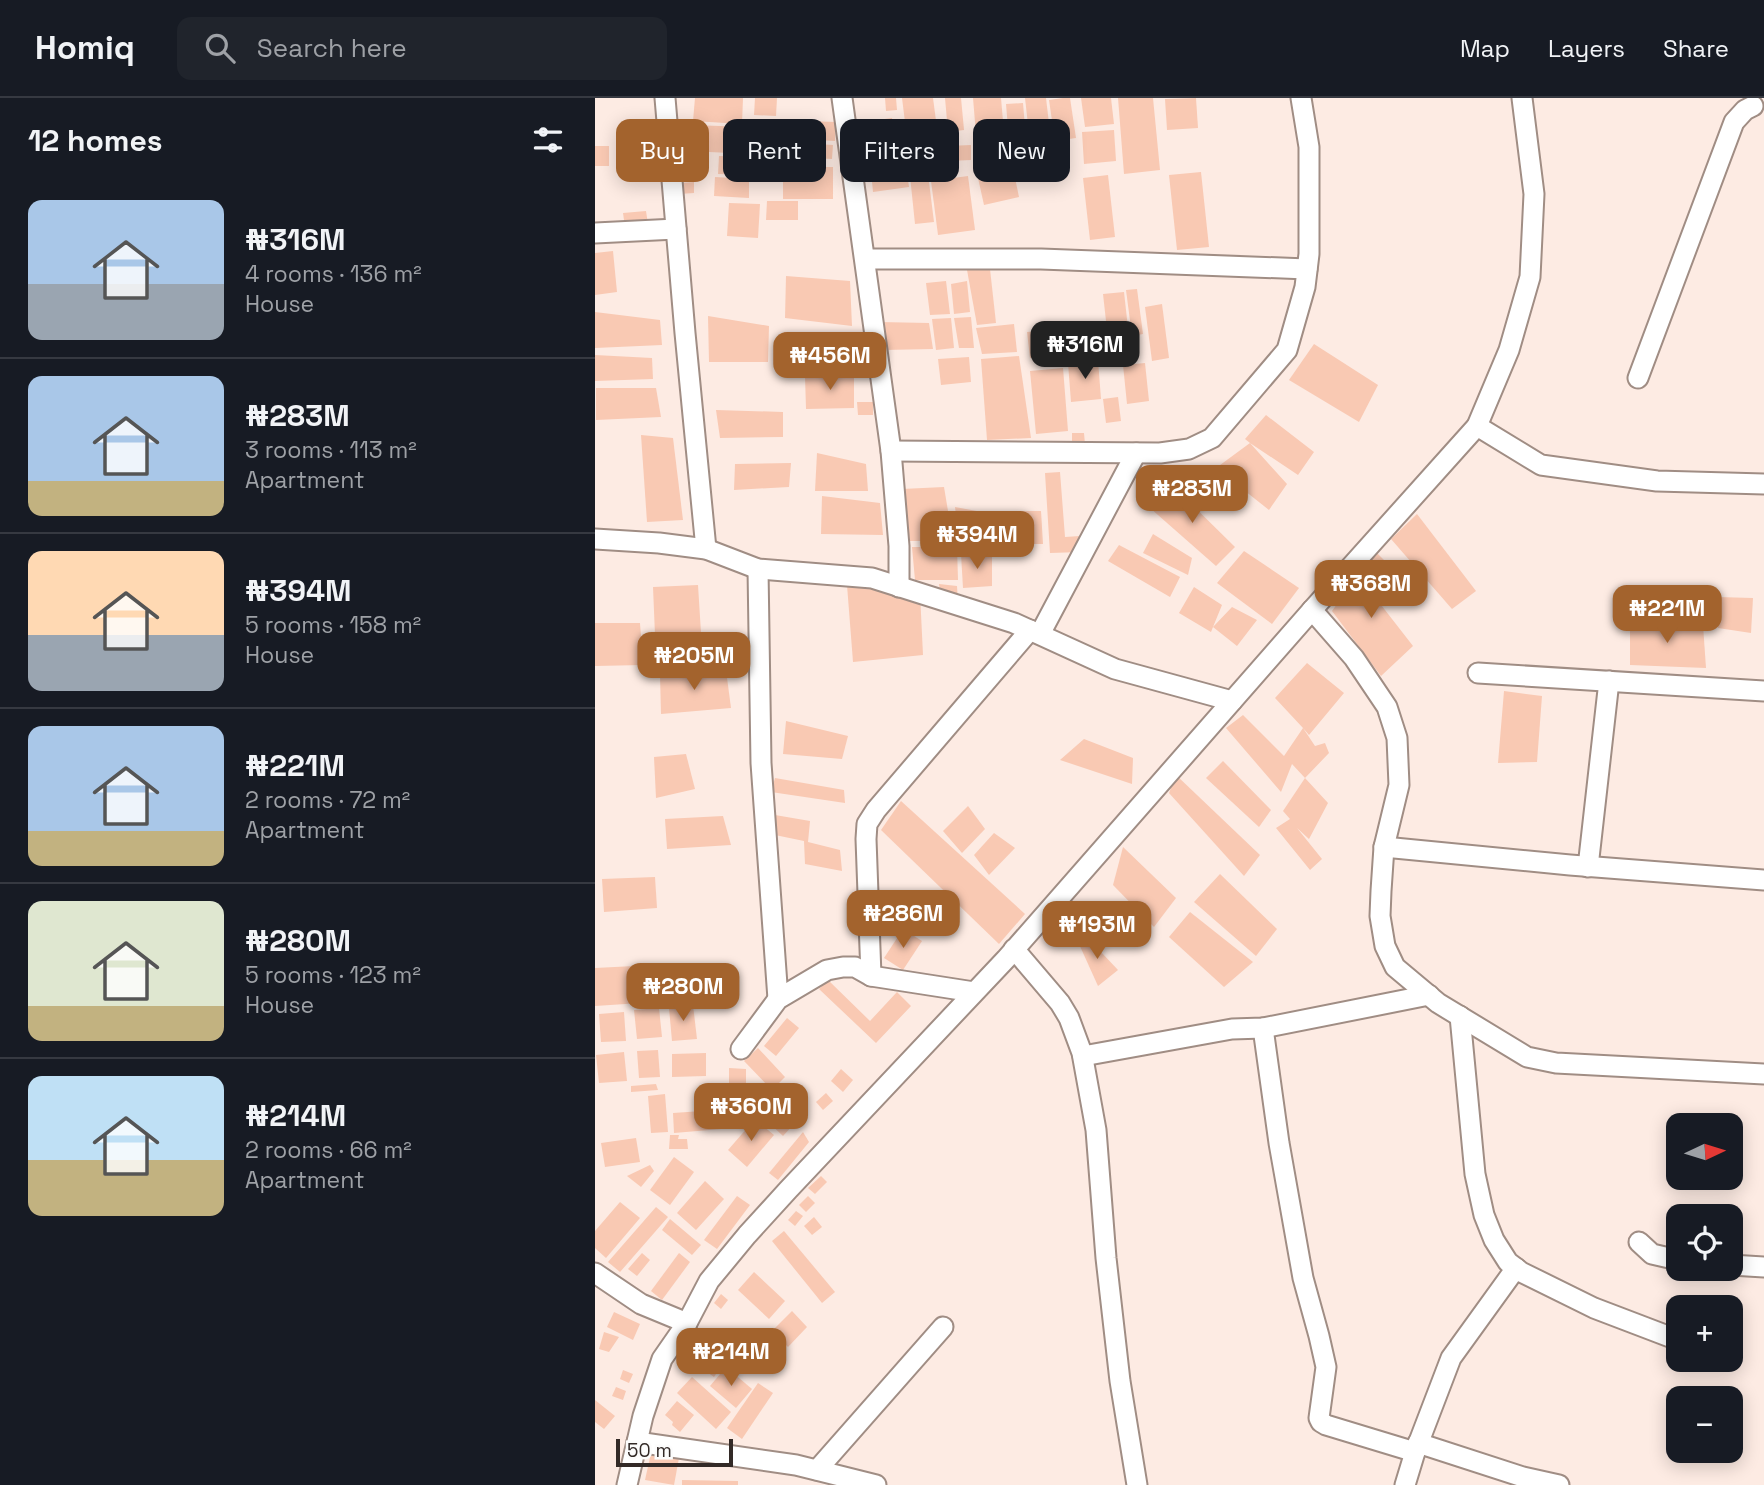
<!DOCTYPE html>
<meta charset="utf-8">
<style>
body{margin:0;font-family:"Space Grotesk",sans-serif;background:#20242c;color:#f1f3f6;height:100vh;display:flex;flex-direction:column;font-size:26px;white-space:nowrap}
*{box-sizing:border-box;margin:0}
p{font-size:23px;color:#9ea1a6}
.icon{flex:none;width:38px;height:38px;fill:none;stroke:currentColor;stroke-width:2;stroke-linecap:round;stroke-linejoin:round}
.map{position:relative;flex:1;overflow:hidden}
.sheet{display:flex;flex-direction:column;background:#171b24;width:595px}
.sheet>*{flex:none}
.hud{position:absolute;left:21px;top:21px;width:665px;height:63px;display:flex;gap:14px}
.needle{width:46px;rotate:86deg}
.controls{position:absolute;left:1071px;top:1015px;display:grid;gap:14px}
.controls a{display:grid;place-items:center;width:77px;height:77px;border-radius:14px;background:#171b24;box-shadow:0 4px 18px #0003;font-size:35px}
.scale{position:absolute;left:21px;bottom:18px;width:117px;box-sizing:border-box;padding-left:7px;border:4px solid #332a27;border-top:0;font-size:19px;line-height:24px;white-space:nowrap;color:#332a27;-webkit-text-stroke:5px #fcfcfc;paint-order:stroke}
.price{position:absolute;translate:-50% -60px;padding:0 16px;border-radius:14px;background:#a3632d;color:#fff;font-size:23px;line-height:46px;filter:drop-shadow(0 2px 4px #0008)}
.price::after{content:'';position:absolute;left:50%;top:42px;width:21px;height:16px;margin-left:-10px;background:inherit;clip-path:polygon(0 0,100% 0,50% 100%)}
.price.active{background:#222;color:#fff}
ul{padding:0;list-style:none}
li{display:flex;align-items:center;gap:21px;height:175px;padding:0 28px}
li+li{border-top:2px solid #363941}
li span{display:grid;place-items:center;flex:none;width:196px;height:140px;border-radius:14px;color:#555}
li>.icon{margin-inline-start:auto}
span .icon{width:84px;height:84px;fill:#fffc;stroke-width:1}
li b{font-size:30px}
h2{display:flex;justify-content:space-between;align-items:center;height:84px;padding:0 28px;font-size:30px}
.tag{padding:0 24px;border-radius:14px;background:#171b24;box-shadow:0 4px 18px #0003;font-size:24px;line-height:63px}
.tag.active{background:#a3632d;color:#fff}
header{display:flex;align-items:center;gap:42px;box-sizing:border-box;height:98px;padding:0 35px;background:#171b24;border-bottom:2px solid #363941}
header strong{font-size:33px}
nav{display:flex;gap:38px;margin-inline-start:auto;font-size:24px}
.search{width:490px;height:63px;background:#20242c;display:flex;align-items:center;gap:18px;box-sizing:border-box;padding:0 24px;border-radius:14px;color:#9ea1a6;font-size:26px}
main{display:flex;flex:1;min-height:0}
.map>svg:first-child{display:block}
.building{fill:#f9c9b3}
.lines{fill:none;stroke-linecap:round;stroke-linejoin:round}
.minor-casing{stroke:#a08d84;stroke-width:23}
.minor{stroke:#fff;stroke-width:19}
</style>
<header>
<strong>Homiq</strong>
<div class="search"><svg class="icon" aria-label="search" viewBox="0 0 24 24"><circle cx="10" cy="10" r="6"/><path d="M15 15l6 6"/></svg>Search here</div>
<nav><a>Map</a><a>Layers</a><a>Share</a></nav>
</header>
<main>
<section class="sheet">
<h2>12 homes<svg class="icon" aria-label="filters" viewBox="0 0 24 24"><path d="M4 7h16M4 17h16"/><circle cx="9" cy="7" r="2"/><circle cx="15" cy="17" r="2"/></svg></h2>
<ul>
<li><span style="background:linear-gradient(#a9c7e8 60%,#9aa5b1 0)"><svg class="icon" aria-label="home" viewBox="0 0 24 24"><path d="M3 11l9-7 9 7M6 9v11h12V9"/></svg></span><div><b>₦316M</b><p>4 rooms · 136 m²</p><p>House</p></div></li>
<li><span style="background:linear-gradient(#a9c7e8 75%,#c2b280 0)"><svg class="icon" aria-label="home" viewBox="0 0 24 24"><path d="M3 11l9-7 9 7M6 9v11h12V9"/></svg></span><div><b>₦283M</b><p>3 rooms · 113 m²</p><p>Apartment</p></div></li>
<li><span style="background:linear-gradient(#ffd9b3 60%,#9aa5b1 0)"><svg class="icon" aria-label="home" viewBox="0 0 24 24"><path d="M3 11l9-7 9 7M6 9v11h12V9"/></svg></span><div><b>₦394M</b><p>5 rooms · 158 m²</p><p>House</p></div></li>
<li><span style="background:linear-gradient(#a9c7e8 75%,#c2b280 0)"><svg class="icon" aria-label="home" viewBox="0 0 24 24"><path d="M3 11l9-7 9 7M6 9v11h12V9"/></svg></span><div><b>₦221M</b><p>2 rooms · 72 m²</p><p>Apartment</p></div></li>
<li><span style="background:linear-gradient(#dfe7d0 75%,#c2b280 0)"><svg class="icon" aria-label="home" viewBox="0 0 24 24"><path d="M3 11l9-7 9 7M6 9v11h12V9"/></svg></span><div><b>₦280M</b><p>5 rooms · 123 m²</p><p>House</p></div></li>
<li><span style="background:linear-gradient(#bfe0f5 60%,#c2b280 0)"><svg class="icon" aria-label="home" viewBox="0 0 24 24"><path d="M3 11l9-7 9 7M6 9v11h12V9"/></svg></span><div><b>₦214M</b><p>2 rooms · 66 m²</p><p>Apartment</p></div></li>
</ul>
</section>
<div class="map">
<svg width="1169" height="1387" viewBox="0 0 1169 1387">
<rect width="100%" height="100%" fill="#fdebe3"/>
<g class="building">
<polygon points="100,0 148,0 147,26 98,23"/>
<polygon points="160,0 182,0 181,18 159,17"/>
<polygon points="290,0 301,0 302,12 291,13"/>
<polygon points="307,0 338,0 345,53 314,56"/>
<polygon points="350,0 366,0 369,32 353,34"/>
<polygon points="378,0 406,0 411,58 383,60"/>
<polygon points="430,0 451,0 458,59 437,62"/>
<polygon points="468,0 475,0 481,40 460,43 454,2"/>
<polygon points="486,0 516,0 519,26 490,29"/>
<polygon points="523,0 558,0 565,72 529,76"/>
<polygon points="601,0 603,30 572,32 570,1"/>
<polygon points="428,5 431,41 414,42 411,6"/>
<polygon points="297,20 302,51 279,54 275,23"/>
<polygon points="161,21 175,21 174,43 238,47 237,61 160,57"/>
<polygon points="182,22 241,24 240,43 181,40"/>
<polygon points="95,27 156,29 155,56 94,53"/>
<polygon points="519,32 521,63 489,66 487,34"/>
<polygon points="376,47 376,62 353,63 353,48"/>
<rect x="0" y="48" width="14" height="20"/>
<polygon points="124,58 158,59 157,77 123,76"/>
<polygon points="310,59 314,89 278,94 275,63"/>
<polygon points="59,61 61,82 42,84 40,63"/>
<rect x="188" y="69" width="50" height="32"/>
<polygon points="418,70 424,99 389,107 383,80"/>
<polygon points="606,74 614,149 582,152 574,77"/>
<polygon points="333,76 339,124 320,126 315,78"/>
<polygon points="513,77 520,139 495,142 488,80"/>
<polygon points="373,78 380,132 343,137 336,83"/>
<polygon points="120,79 154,81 154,100 119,98"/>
<polygon points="99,84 99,95 85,96 85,85"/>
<polygon points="172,103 203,103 203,122 171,122"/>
<polygon points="134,105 165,106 163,140 132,138"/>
<polygon points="51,113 53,126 30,129 28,115"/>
<polygon points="18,153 22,194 0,197 0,155"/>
<polygon points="395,171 401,225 382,227 372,172"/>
<polygon points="191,178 255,183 257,228 190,220"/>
<polygon points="351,183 355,216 335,217 331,185"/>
<polygon points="372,183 375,214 359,216 356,186"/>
<polygon points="542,191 548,236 537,238 531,192"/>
<polygon points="529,194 536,257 515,259 508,196"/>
<polygon points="567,206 574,260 557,263 550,209"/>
<polygon points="0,214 65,222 67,247 0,250"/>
<polygon points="113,218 174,228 173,264 114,264"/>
<polygon points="376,219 379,250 364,250 359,220"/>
<polygon points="356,220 359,250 341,252 337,221"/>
<polygon points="284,224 334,225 338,251 289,252"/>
<polygon points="419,226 422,254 387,256 381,230"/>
<polygon points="467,231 470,256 435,260 432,234"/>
<polygon points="189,234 221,235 221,247 230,247 230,238 254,239 253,269 187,267"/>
<polygon points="719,246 783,287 764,324 694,282"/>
<polygon points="0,257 57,260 58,281 0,283"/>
<polygon points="270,257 271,273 261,274 260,258"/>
<polygon points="424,258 436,340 392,342 386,261"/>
<polygon points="374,259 376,284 346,287 343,261"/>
<polygon points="503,262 506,301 476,304 473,265"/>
<polygon points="550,265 554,303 532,306 528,267"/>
<polygon points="468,270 473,333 441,336 435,273"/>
<polygon points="259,277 259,310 211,311 210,278"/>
<polygon points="1,290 61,290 66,319 1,322"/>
<polygon points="523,299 526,323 511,325 508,301"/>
<polygon points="262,304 278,304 278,317 263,317"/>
<polygon points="121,312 188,314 188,339 125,340"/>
<polygon points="671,317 719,354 703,377 655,345 692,386 674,412 621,370 655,345 650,341"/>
<polygon points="477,335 489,335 490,346 477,347"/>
<polygon points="46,337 78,340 88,422 52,424"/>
<polygon points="222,355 271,366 273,393 220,393"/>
<polygon points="196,365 194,389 139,392 140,366"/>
<polygon points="465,374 470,439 485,438 486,454 455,455 450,375"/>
<polygon points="576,386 640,449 621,468 555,410"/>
<polygon points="349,389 358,443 315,443 307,391"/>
<polygon points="227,398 285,405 288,437 226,436"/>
<polygon points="360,409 398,416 403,444 365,446"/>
<polygon points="404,413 446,413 448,446 410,446"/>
<polygon points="822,416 881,493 857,511 796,441"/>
<polygon points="558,436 597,460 593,477 548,455"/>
<polygon points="524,447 585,479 575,499 513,463"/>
<polygon points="317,449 362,449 363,482 320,482"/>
<polygon points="649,453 704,490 677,526 622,485"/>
<polygon points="780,453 791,464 776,494 818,548 786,578 737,513"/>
<polygon points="366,456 397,459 397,488 368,490"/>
<polygon points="344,486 362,488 363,504 346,499"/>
<polygon points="103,487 106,535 60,537 58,489"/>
<polygon points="252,487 325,495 328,557 258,564"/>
<polygon points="599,489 627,507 618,529 637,509 662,522 642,548 618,529 616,534 584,515"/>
<polygon points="1123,499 1158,500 1156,535 1123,530"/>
<polygon points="1035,524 1108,527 1111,570 1035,567"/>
<polygon points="0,525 45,525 48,567 0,568"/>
<polygon points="712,565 749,595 714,637 708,630 720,648 730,645 734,655 710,680 697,666 686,694 631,630 648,617 689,658 708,630 680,600"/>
<polygon points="131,572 136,610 66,616 65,577"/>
<polygon points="909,593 947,598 942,664 903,665"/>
<polygon points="191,623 253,638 247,661 188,656"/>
<polygon points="489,641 538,660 537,686 465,662"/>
<polygon points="91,656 100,691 61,700 59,659"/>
<polygon points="628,663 676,712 664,729 611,680"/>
<polygon points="581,677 665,757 649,778 574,695"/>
<polygon points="180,680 249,692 250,705 176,694"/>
<polygon points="710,680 733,705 714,741 702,730 727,761 715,772 681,730 695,721 688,713"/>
<polygon points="306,703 430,816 404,846 286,732"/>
<polygon points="373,708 390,731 367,755 348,733"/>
<polygon points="180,717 215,723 213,744 245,752 247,773 210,766 209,743 180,737"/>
<polygon points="128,718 136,747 72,751 70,721"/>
<polygon points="399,735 420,750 394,777 379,757"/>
<polygon points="528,749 581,800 559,829 518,787"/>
<polygon points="625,776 682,831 661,858 599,804"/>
<polygon points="60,779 62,810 9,814 7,781"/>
<polygon points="595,814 658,864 629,889 574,839"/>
<polygon points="308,831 327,843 308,872 289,860"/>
<polygon points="489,836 523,872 503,888 484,846"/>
<polygon points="59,867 61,904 0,908 0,870"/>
<polygon points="233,882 275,923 302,894 316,908 281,945 224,891"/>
<polygon points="98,907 102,941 77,943 74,910"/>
<polygon points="64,910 67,939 42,941 39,912"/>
<polygon points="29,914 31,943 6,944 4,916"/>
<polygon points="192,920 204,930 181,958 169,948"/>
<polygon points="163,950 190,979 177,992 149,963"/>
<polygon points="63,952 65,979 44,980 42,953"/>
<polygon points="29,954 32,983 4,985 1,957"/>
<polygon points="111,955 111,978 77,979 77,956"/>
<polygon points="134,970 151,971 151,989 134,989"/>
<polygon points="246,971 258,982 248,994 236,983"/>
<polygon points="61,986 63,992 36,994 36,988"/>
<rect x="106" y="987" width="18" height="22"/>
<polygon points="231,995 238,1003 228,1012 221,1004"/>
<polygon points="70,996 73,1034 56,1035 53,998"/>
<polygon points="168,997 199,1026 188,1038 157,1009"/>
<polygon points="136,1011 138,1030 79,1035 78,1015"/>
<polygon points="160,1021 179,1037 152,1069 133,1052"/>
<polygon points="208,1034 214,1044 183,1082 174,1075"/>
<polygon points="75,1037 84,1037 83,1041 92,1041 93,1051 74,1051"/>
<polygon points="41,1040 45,1064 10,1069 6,1045"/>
<polygon points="79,1059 99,1074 75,1107 55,1092"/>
<polygon points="55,1067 59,1073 46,1089 32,1078"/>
<polygon points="226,1078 232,1084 220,1096 213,1090"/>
<polygon points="110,1083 129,1101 101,1132 82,1115"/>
<polygon points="142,1098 155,1107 122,1151 109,1142"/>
<polygon points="213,1098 220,1105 211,1114 204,1107"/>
<polygon points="25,1104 45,1120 11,1160 0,1150 0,1133"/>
<polygon points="61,1109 73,1119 25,1174 13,1164"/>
<polygon points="201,1113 208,1118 200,1128 193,1122"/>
<polygon points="219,1119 227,1129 217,1137 209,1128"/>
<polygon points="75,1121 106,1147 97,1157 67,1132"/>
<polygon points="189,1133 240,1194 227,1205 177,1143"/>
<polygon points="47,1155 55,1162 42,1178 33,1171"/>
<polygon points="84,1155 95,1164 67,1202 56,1193"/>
<polygon points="159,1174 190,1203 174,1221 143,1192"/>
<polygon points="126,1196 133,1202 126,1211 119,1205"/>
<polygon points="197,1213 212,1229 193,1249 177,1233"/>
<polygon points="19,1214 45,1226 38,1242 12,1229"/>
<polygon points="100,1230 116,1240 99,1268 83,1257"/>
<polygon points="168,1233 186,1248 164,1275 146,1261"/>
<polygon points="9,1234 24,1239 14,1254 4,1251"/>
<polygon points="120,1249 133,1259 119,1279 105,1269"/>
<polygon points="131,1269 157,1291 141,1310 115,1288"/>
<polygon points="28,1272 38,1276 34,1285 25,1281"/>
<polygon points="97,1279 136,1314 121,1331 82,1295"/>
<polygon points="163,1285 178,1295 147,1341 132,1330"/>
<polygon points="21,1289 31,1293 28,1302 17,1298"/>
<polygon points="0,1302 20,1318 9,1331 0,1324"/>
<polygon points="82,1303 99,1317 85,1334 77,1327 78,1324 70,1317"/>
<polygon points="56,1355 84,1360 79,1387 50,1382"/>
<polygon points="87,1382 143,1383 143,1387 87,1387"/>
</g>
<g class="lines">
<defs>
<g id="minor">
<polyline points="70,0 90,235 111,451"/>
<polyline points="247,0 296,353 304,448 304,489"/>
<polyline points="0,135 81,131"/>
<polyline points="270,161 446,161 712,171"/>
<polyline points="1043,280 1139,24 1150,12 1158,8"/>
<polyline points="882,328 946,367 1062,383 1169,386"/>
<polyline points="296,353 565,355 594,351 617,340 692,252 710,189 714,156 714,49 706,0"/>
<polyline points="0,441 64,445 111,451 163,471 277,480 419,525 520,571 637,603"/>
<polyline points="163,471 166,665 183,901"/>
<polyline points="717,512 759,560 792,609 802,640 804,687 789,749 786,793 785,818 790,848 800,869 843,905 932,959 961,965 1169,976"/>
<polyline points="445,536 541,355"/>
<polyline points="883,575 1169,593"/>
<polyline points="789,749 975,767 1169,782"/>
<polyline points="993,769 1014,583"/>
<polyline points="419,851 465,905 474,920 487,955 501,1032 511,1160 525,1283 542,1387"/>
<polyline points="276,878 271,741 272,726 281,712 435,532"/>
<polyline points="865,918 880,1076 889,1117 899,1142 913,1164 926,1174 999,1210 1083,1242"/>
<polyline points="668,930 684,1045 708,1180 724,1238 731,1269 724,1320 726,1324 731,1327 820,1354"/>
<polyline points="146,951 183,901 232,872 248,869 260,869 276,878 379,894"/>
<polyline points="488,958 637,931 668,930 834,897"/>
<polyline points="1044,1144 1057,1156 1083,1162"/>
<polyline points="1136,1167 1169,1169"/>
<polyline points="0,1175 46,1206 92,1225"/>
<polyline points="42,1344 201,1367 281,1387"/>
<polyline points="823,1345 928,1379 964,1387"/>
<polyline points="222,1372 348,1229"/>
<polyline points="32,1387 48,1318 67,1261 92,1225 114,1183 152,1137 193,1092 411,861 717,512 882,328 914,252 935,179 939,96 927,0"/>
<polyline points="810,1387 820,1354 856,1260 921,1170"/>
</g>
</defs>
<use href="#minor" class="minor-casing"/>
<use href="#minor" class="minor"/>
</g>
</svg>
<div class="controls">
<a><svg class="needle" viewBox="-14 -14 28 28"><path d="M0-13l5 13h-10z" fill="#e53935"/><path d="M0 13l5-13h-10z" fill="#9ea1a6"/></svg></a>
<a><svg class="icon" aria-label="locate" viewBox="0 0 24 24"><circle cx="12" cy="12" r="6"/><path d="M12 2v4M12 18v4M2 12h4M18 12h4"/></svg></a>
<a>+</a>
<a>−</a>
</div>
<div class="scale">50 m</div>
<b class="price active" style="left:490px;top:283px">₦316M</b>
<b class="price" style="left:235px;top:294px">₦456M</b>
<b class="price" style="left:597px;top:427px">₦283M</b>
<b class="price" style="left:382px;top:473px">₦394M</b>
<b class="price" style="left:776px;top:522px">₦368M</b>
<b class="price" style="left:1072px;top:547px">₦221M</b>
<b class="price" style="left:99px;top:594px">₦205M</b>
<b class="price" style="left:308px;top:852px">₦286M</b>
<b class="price" style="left:502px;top:863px">₦193M</b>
<b class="price" style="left:88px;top:925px">₦280M</b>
<b class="price" style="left:156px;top:1045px">₦360M</b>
<b class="price" style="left:136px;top:1290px">₦214M</b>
<div class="hud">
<a class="tag active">Buy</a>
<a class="tag">Rent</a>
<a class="tag">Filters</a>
<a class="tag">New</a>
</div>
</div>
</main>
